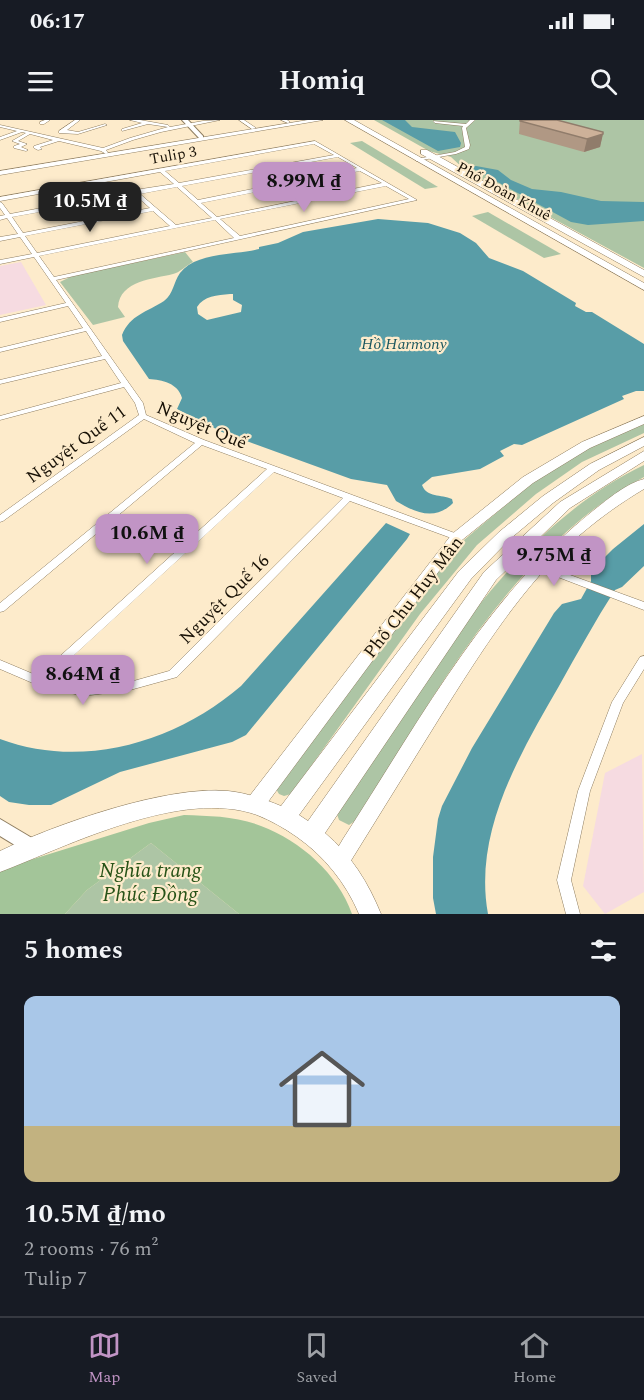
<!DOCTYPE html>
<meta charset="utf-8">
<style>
body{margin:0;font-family:Spectral,serif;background:#242831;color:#f1f3f6;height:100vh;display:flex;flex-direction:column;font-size:22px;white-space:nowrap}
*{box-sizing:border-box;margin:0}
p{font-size:20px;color:#9ea1a6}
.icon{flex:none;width:33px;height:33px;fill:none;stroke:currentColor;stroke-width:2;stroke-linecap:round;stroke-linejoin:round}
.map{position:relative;height:794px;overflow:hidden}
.panel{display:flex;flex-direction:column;background:#171b24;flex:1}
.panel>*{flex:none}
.price{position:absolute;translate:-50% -51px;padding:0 14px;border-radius:12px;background:#c194c5;color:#111;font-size:20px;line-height:39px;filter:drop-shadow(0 2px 3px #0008)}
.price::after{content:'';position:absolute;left:50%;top:36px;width:18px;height:14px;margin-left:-9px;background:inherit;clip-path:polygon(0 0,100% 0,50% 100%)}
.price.active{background:#222;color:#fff}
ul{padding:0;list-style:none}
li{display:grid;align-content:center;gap:12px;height:318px;padding:0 24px}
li+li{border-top:2px solid #363941}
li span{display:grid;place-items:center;height:186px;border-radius:12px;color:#555}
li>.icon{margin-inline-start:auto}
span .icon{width:108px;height:108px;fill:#fffc;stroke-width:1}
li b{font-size:26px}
h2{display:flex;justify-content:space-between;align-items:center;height:72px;padding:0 24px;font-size:26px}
.status{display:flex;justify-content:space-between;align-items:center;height:42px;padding:0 30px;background:#171b24;direction:ltr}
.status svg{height:16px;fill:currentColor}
header{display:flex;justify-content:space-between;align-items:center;height:78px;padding:0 24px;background:#171b24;font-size:27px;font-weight:700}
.tabs{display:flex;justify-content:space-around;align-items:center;height:84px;border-top:2px solid #363941;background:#171b24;font-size:16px;color:#9ea1a6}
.tabs a{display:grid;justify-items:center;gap:3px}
.tabs .active{color:#c194c5}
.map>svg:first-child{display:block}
.education{fill:#f6dbe1}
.green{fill:#adc5a5}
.forest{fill:#a3c599}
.water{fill:#589da7;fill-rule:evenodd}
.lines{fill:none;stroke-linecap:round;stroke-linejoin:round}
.minor-casing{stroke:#8e7d60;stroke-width:1}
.tertiary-casing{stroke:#8e7d60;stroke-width:2}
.secondary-casing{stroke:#8e7d60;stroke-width:1}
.primary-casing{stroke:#8e7d60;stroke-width:1}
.minor{fill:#fff;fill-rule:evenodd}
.tertiary{fill:#fff;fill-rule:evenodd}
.secondary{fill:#fff;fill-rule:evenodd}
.primary{fill:#fff;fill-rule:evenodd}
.wall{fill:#b09884}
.shaded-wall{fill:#907c6b}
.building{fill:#cdb199;stroke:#907c6b;stroke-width:1.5}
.labels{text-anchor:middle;stroke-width:4.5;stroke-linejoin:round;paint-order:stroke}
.far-street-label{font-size:15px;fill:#181106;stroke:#fdebcb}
.far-water-label{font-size:16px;font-style:italic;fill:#1a565e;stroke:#fdebcb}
.street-label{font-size:18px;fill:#181106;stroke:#fdebcb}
.near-park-label{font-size:21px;font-style:italic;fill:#285318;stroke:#fdebcb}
</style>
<div class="status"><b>06:17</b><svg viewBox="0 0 49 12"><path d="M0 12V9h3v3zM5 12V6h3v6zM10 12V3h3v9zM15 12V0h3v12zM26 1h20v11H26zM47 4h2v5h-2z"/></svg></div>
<header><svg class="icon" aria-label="menu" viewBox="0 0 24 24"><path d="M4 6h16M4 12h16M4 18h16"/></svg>Homiq<svg class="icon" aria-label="search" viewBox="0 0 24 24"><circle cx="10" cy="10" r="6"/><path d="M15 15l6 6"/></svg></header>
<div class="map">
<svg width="644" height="794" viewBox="0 0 644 794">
<rect width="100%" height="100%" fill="#fdebcb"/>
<g class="education">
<polygon points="21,142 46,185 0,195 0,146"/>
<polygon points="642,634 644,772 605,794 583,766 605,653"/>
</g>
<g class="green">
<polygon points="374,0 644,0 644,148 466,51 451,37 429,31"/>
<polygon points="362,21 438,67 425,69 350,23"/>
<polygon points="488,92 561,134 544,138 472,96"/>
<path d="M185,132L193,142C187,145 179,153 173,154C154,159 120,160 118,187L125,197L93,205L60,162L72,156Z"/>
<polygon points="644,304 644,313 582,342 536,374 477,425 420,494 291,674 284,676 279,674 276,669 420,472 464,420 533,362 590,327"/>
<path d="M644,345V357C515,425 432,578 358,699L349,705L339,700L337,694C420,569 503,413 644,345Z"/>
<polygon points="151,723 239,794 65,794 87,770"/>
</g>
<path class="forest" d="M184,695C209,696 237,696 261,706C301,721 338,754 352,794H239L151,723L87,770L65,794H0V752L14,745L149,703Z"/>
<g class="water">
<polygon points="382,0 405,0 412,7 455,12 461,23 460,27 438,31"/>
<polygon points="476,46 498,50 511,60 532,69 561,72 601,81 644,82 644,101 588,105 571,102 470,47"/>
<path d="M378,99L428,103L460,113L476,123L489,138L523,151L576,183L575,186L586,192H592L644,224V271H636L622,276L624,279L522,325L514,324L500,331L504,336L480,349L432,357L422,365C427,378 441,374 452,379L453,383C435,401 416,393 396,381L387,365L351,359L222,312L177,289L182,278C178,263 162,260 149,259L123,221L122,215C130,195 147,192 164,181C174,173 173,163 180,153C196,132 236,135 259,129V127L278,123L303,112ZM230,174H233V180L242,185L241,192L207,200L198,194L197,187C204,176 217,175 230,174Z"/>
<path d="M386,403L410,414L407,419L246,615L232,622L120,652L51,685H29L9,682L0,676V619C83,650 176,622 241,566Z"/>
<path d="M644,404V446L622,467L615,470C595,501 577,534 559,566C520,634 473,712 488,794H436L433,778V737L438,699L442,686L472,628L554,493L562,484L581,479L591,461V451L613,429Z"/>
</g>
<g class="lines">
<defs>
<g id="minor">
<polygon points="45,0 50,0 44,4 40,4 40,2"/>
<polygon points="75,0 80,0 67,10 78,12 105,4 107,5 78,14 59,13 59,11"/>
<polygon points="130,0 140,0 168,5 170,7 203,1 220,0 161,12 133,20 106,30 108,33 106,34 101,31 59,21 40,27 42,29 38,30 34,28 34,26 53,20 30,14 18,21 27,24 21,27 28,30 26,31 14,28 14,26 20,24 12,21 26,13 22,12 0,20 0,17 17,11 0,7 0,5 103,28 130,18 168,7 148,4 122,11 122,9 142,3"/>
<polygon points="239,0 244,0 256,8 252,9"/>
<polygon points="281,0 287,0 290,2 288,3"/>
<polygon points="470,0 475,0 466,8 470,25 469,29 456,34 416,41 416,39 455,32 465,27 462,8 463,6 435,3 433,1 466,4"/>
<path d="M315,21L417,80L56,160L143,283L146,295L204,320L460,415L462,417L460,419H454L350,381L177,557L130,570L83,576L35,564L0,549V540L38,556L267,349L202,325L4,491L0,492V483L195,323L144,299L3,401L0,402V395L139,295L135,283L124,267L0,300V296L121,263L105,239L0,264V260L102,236L86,211L0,232V228L83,208L68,186L0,202V198L66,183L34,137L0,144V140L32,134L20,117L0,121V117L18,114L7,98L0,100V96L5,95L0,88V82L2,83L10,94L135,70L174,64L160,52L0,81V77ZM314,24L334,35L179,63L165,51ZM338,37L357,48L198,80L182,66ZM360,51L382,63L217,97L201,83ZM386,66L409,79L240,116L220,99ZM177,67L212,98L176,105L140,74ZM135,75L150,88L23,113L12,97ZM153,91L170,106L37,133L25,116ZM215,100L234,118L54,157L39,136ZM274,352L343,378L169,551L130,562L83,568L48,559Z"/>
<polygon points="540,444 644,482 644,490 537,449 535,447"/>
<polygon points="644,536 644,549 623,583 590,671 571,760 580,794 566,794 557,760 578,671 612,582 640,537"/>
</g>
<g id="tertiary">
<polygon points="182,0 188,0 203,16 203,18 199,18"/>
<polygon points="0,699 37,721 40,727 37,733 31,735 0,716"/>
</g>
<g id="secondary">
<polygon points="308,0 323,0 0,55 0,51"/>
<polygon points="644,296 644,304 590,328 533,363 462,420 262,690 255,692 248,690 246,684 248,678 452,414 523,357 582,322"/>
<path d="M644,359V369C622,382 601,397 581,414C523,464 481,532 440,597C409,647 378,697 347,747L340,750L333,747L330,741L343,719C417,605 486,475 594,390C608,379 627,363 644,359Z"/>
</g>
<g id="primary">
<polygon points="345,0 354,0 644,163 644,170"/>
<polygon points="421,30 427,30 644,150 644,157 421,34"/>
<path d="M644,317V326L599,350L553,383L510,419L471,459L299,695L308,701L484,452L560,382L644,331V341L570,388L496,460L325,713C351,735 368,762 381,794H359C346,763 324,736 297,717C284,708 272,701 257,695C182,668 70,725 0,752V731C56,704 167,665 228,671C247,673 264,679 281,686L459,451L499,412L543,376L590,344Z"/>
</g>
</defs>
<use href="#minor" class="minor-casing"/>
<use href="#tertiary" class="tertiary-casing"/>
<use href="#secondary" class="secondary-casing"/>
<use href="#primary" class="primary-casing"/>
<use href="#minor" class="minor"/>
<use href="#tertiary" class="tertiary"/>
<use href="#secondary" class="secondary"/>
<use href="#primary" class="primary"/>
</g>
<polygon class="wall" points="520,0 603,12 600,27 584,32 519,14"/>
<polygon class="shaded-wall" points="603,14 600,27 584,32 587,19"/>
<polygon class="building" points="520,0 557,0 603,12 603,14 587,19 520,1"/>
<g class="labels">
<g class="far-street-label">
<text transform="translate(173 35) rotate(-10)" y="5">Tulip 3</text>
<text transform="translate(504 71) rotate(29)" y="5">Phố Đoàn Khuê</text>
</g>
<g class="far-water-label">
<text x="404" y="229">Hồ Harmony</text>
</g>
<g class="street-label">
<text transform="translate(202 305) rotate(23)" y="6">Nguyệt Quế</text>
<text transform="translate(76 324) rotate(-36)" y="6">Nguyệt Quế 11</text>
<text transform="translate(413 477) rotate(-52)" y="6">Phố Chu Huy Mân</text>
<text transform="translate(224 479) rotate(-45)" y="6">Nguyệt Quế 16</text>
</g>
<g class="near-park-label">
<text x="150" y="757">Nghĩa trang<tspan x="150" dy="24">Phúc Đồng</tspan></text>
</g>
</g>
</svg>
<b class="price" style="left:304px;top:93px">8.99M ₫</b>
<b class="price active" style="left:90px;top:113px">10.5M ₫</b>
<b class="price" style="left:147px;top:445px">10.6M ₫</b>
<b class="price" style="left:554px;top:467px">9.75M ₫</b>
<b class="price" style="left:83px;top:586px">8.64M ₫</b>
</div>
<section class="panel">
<h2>5 homes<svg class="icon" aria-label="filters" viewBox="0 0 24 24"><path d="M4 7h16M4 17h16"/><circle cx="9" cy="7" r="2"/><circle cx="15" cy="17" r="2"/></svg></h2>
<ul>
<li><span style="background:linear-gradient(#a9c7e8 70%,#c2b280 0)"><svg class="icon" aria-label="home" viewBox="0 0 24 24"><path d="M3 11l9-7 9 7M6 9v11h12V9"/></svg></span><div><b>10.5M ₫/mo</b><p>2 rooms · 76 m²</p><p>Tulip 7</p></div></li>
</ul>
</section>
<nav class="tabs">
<a class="active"><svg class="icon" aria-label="map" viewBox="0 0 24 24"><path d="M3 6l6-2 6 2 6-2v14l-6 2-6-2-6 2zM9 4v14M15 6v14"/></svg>Map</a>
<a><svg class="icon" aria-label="saved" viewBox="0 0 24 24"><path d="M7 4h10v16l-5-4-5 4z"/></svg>Saved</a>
<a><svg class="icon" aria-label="home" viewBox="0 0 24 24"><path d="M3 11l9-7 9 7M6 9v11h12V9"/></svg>Home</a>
</nav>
